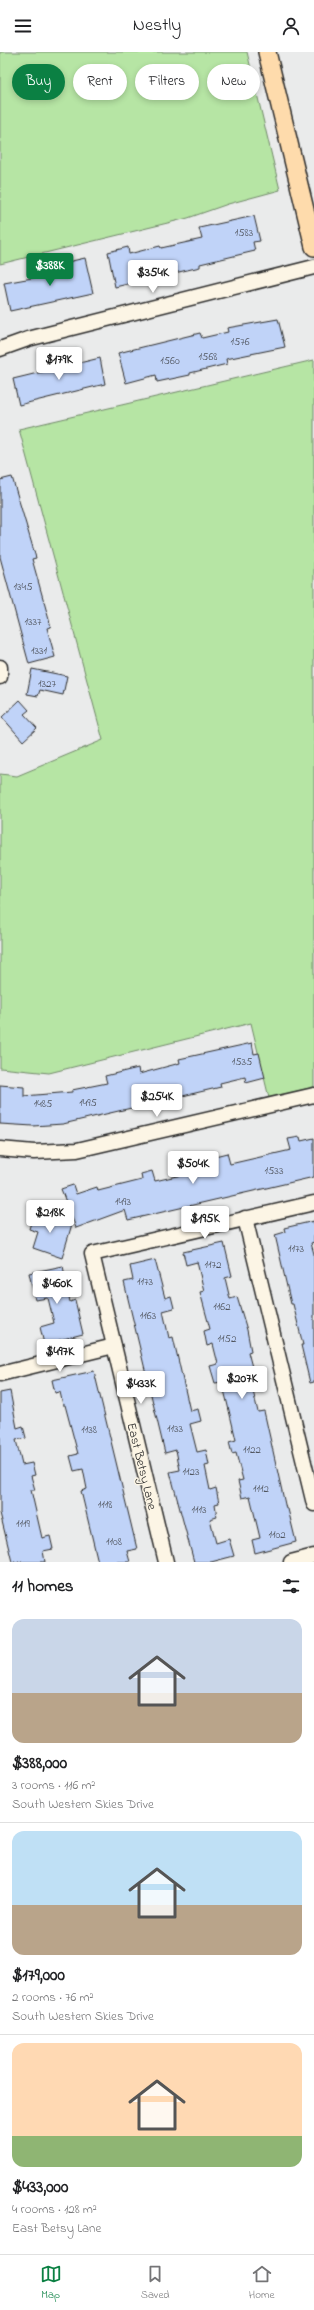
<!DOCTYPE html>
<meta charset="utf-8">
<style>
body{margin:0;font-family:"Indie Flower",sans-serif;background:#f2f2f2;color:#202124;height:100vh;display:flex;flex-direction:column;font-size:15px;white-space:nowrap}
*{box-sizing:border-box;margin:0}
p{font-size:13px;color:#757577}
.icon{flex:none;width:22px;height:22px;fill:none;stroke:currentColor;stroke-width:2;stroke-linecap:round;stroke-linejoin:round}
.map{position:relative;height:1510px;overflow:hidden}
.sheet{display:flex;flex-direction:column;background:#fff;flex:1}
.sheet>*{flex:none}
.guide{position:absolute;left:12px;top:12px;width:290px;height:36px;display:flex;gap:8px}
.price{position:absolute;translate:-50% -34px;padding:0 9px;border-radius:4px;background:#fff;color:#222;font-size:13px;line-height:26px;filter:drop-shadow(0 1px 2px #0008)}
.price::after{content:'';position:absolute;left:50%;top:24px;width:12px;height:9px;margin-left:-6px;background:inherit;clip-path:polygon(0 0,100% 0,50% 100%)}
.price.current{background:#0b8043;color:#fff}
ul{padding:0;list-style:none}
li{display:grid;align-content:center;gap:8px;height:212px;padding:0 12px}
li+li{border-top:1px solid #e0e0e0}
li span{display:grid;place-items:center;height:124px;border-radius:12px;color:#555}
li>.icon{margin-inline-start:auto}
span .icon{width:72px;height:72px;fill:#fffc;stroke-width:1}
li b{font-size:17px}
h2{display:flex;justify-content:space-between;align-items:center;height:48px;padding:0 12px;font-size:17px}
.pill{padding:0 14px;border-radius:18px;background:#fff;box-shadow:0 2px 6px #0003;font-size:14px;line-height:36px}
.pill.current{background:#0b8043;color:#fff}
header{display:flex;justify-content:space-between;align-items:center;height:52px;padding:0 12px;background:#fff;font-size:18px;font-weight:600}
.dock{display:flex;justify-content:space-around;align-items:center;height:56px;border-top:1px solid #e0e0e0;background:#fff;font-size:11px;color:#757577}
.dock a{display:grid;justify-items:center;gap:2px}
.dock .current{color:#0b8043}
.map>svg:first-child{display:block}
.green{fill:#b6e5a4;stroke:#708868}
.building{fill:#c0d3f8;stroke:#2b2b2b}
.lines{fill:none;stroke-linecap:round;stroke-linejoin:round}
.minor-casing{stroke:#2b2b2b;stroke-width:17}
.major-casing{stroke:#2b2b2b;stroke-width:20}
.minor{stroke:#fcf5e5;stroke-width:14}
.major{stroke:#fedbac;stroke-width:17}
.labels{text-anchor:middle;stroke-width:3;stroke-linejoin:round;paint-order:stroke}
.number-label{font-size:11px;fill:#50555e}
.street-label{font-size:13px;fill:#2b2b2b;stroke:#fcf5e5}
</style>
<header><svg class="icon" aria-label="menu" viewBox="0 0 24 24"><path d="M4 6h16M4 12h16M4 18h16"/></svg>Nestly<svg class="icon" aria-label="person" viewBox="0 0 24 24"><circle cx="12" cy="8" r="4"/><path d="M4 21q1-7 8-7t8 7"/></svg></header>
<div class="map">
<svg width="314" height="1510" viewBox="0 0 314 1510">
<rect width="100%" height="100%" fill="#eaebeb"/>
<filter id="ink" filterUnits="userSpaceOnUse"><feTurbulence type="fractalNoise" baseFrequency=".025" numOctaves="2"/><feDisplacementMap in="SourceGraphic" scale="8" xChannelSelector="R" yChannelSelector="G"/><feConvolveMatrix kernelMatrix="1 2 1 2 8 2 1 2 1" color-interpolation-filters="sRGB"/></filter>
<g filter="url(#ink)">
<g class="green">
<polygon points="0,0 247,0 280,138 228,152 188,166 0,212"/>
<polygon points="314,308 314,1035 269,1046 251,971 49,1021 0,1016 0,722 17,724 103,688 19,377"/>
</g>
<g class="building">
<polygon points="254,164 260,189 253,190 255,199 200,212 200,215 115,235 108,200 128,195 129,202 160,194 161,196 202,187 199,176"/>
<polygon points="85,206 93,241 10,259 4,231 66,220 63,211"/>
<polygon points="278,267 285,295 226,307 227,312 190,321 190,323 157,330 156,323 126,331 118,301 200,281 202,286 228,280 227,276"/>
<polygon points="100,306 105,332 19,353 13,327"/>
<polygon points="12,425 36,506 32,507 51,575 47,576 55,605 29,612 0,505 0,428"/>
<polygon points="32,617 67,624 63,643 40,638 38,644 27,642"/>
<polygon points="20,648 29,658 24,662 37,676 23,689 2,665"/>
<polygon points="252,991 254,1002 259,1001 265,1026 246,1031 245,1025 220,1031 221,1035 63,1072 33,1074 0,1072 0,1033 24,1035 24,1044 72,1040 72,1038 107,1031 105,1024 138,1016 139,1022 180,1011 179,1007"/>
<polygon points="300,1085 301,1089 314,1086 314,1125 128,1168 125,1158 76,1176 61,1137 73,1133 76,1142 97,1135 98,1139 142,1128 141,1122 152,1119 155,1129 181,1123 179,1116 215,1108 215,1104 227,1101 230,1112 291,1098 288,1087"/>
<polygon points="34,1160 72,1172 62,1206 33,1196 38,1180 29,1177"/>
<polygon points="314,1169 314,1190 311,1191 314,1202 314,1330 310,1331 301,1293 303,1293 293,1252 291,1252 275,1183 285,1180 284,1176"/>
<polygon points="224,1191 232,1224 225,1226 230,1247 237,1245 247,1278 251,1299 248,1300 258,1338 253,1339 258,1360 264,1359 286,1457 288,1457 296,1490 255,1501 252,1488 260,1486 250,1444 242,1446 238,1429 243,1428 236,1401 232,1402 229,1390 236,1388 227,1350 222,1330 215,1331 210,1314 218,1312 213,1292 207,1294 204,1279 210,1277 200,1240 204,1239 197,1210 186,1213 183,1200"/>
<polygon points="155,1208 165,1246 171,1244 174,1256 163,1259 169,1286 173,1285 190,1359 198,1357 201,1369 190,1372 197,1400 206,1398 209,1413 205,1414 210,1438 216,1436 219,1451 215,1452 217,1465 210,1467 216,1491 229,1487 234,1504 211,1510 194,1510 170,1420 180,1418 176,1398 165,1401 124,1230 133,1228 130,1214"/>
<polygon points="63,1214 70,1250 75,1248 83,1282 44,1292 40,1275 54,1271 48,1246 35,1248 29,1221"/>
<polygon points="94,1319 137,1497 127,1499 130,1510 98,1510 81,1439 87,1437 83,1417 74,1419 70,1404 78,1402 65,1353 63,1353 60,1340 55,1341 52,1328"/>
<polygon points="10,1339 17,1376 23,1374 26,1386 16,1388 22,1413 32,1411 35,1423 31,1424 35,1438 31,1438 42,1486 50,1484 53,1497 43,1499 45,1510 12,1510 0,1461 0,1341"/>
</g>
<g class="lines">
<defs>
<g id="minor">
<polyline points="0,297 28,287 314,215"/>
<polyline points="0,615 0,625"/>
<polyline points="0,1097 34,1100 77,1098 314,1043"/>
<polyline points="245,1166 314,1452"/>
<polyline points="0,1322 114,1294"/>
<polyline points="166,1510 92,1202 314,1151"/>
<polyline points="291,1510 314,1504"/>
</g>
<polyline id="major" points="267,0 314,195"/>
</defs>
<use href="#minor" class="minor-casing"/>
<use href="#major" class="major-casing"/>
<use href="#minor" class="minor"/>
<use href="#major" class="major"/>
</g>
</g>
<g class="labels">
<g class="number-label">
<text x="244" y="184">1583</text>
<text x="240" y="293">1576</text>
<text x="208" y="308">1568</text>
<text x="170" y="312">1560</text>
<text x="23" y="538">1345</text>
<text x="33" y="573">1337</text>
<text x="39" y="602">1331</text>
<text x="47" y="635">1327</text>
<text x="242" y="1013">1535</text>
<text x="88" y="1054">1495</text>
<text x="43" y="1055">1485</text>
<text x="274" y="1122">1533</text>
<text x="123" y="1153">1493</text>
<text x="296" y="1200">1173</text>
<text x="213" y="1216">1172</text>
<text x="145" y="1233">1173</text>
<text x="222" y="1258">1162</text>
<text x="148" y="1267">1163</text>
<text x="227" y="1290">1152</text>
<text x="175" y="1380">1133</text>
<text x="89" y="1381">1138</text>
<text x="252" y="1401">1122</text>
<text x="191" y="1423">1123</text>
<text x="261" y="1440">1112</text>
<text x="105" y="1456">1118</text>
<text x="199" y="1461">1113</text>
<text x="23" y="1475">1119</text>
<text x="277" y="1486">1102</text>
<text x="114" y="1493">1108</text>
</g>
<g class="street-label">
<text transform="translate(143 1414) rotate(76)" y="5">East Betsy Lane</text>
</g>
</g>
</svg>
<b class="price current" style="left:50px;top:235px">$388K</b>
<b class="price" style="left:153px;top:242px">$354K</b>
<b class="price" style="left:59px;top:329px">$179K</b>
<b class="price" style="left:157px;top:1066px">$254K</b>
<b class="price" style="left:193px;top:1133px">$504K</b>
<b class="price" style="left:50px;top:1182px">$218K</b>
<b class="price" style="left:205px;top:1188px">$195K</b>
<b class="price" style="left:57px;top:1253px">$460K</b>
<b class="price" style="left:60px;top:1321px">$497K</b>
<b class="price" style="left:242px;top:1348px">$207K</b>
<b class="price" style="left:141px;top:1353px">$433K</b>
<div class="guide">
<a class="pill current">Buy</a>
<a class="pill">Rent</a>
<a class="pill">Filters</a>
<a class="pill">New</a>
</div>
</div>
<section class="sheet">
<h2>11 homes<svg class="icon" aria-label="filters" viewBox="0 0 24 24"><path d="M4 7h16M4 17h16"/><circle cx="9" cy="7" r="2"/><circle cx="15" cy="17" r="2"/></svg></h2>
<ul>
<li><span style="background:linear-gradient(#c9d6e8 60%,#b9a48a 0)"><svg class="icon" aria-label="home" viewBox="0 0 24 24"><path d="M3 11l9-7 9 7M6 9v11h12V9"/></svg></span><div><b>$388,000</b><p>3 rooms · 116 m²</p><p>South Western Skies Drive</p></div></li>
<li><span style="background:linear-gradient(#bfe0f5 60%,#b9a48a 0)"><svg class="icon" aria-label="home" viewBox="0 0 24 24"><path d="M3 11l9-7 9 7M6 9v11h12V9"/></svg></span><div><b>$179,000</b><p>2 rooms · 76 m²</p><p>South Western Skies Drive</p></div></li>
<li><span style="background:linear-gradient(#ffd9b3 75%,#8fb573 0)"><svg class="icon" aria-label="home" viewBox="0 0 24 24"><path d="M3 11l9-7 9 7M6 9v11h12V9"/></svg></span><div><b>$433,000</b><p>4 rooms · 128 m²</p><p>East Betsy Lane</p></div></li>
</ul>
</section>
<nav class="dock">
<a class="current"><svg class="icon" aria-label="map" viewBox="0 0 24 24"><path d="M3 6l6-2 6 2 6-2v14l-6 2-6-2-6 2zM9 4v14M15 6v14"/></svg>Map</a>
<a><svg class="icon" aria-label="saved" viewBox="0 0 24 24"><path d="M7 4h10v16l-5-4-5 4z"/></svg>Saved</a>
<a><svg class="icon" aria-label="home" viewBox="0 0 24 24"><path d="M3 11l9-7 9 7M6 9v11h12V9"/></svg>Home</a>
</nav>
